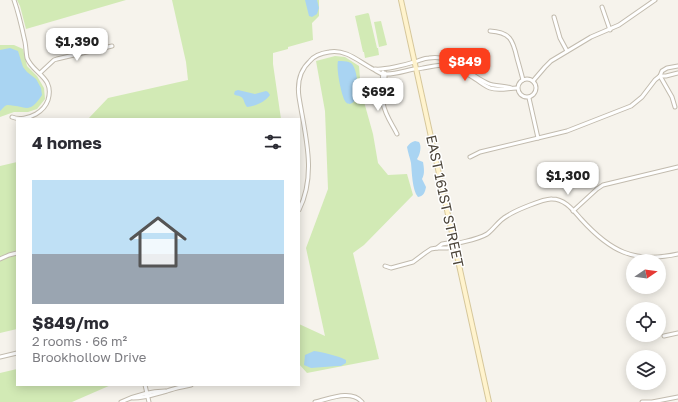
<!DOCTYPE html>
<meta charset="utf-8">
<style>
body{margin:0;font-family:"Golos Text",sans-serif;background:#f7f7f7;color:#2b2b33;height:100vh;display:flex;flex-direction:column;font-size:15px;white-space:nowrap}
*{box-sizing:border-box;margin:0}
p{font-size:13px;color:#7c7c81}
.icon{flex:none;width:22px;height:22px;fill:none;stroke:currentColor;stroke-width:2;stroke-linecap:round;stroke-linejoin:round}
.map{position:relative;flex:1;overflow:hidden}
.details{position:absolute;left:16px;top:118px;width:284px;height:268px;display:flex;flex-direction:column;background:#fff;border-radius:0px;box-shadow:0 2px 10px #0003}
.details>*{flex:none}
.needle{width:26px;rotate:77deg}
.fabs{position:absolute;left:626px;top:254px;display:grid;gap:8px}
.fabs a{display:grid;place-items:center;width:40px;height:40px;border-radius:50%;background:#fff;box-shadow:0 2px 10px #0003;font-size:20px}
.price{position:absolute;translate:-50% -34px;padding:0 9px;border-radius:8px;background:#fff;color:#222;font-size:13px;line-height:26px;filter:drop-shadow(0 1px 2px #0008)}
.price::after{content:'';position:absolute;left:50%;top:24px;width:12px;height:9px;margin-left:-6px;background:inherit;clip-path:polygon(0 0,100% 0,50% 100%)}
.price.active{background:#fc3f1d;color:#fff}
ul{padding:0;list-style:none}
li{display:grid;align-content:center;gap:8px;height:212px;padding:0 16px}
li+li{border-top:1px solid #e1e1e2}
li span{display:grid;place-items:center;height:124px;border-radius:0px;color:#555}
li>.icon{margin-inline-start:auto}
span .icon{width:72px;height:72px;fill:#fffc;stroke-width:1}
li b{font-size:17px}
h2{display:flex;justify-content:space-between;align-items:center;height:48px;padding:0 16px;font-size:17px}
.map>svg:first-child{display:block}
.green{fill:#d2eab5}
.water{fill:#a9d4f2}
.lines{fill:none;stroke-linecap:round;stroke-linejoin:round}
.street-casing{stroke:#c2bbae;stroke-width:5}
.secondary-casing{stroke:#d6c79b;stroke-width:6}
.street{stroke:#fff;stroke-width:3}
.secondary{stroke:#fff3cd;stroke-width:4}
.labels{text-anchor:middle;stroke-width:3;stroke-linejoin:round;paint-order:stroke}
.street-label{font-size:14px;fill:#4b4439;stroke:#fff}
</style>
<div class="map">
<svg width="678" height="402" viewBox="0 0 678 402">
<rect width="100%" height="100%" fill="#f6f3ec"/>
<g class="green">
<polygon points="17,0 126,0 26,29 20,6"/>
<polygon points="172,0 319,0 319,16 312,23 313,40 288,47 288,49 273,53 273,64 281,119 88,119 108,98 188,80 186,62"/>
<polygon points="368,13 369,14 377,48 378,48 379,55 365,58 364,52 363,52 355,16"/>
<polygon points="381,21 387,45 379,47 374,22"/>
<polygon points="0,45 14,45 23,49 27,66 37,76 44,88 45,99 37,109 28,112 14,112 0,117"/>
<polygon points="335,56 345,57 359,66 361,91 373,134 378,163 388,175 407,174 413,195 364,245 353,253 379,359 307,373 299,364 299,324 325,336 306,248 328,189 325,111 316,61"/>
<polygon points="17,162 17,329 0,333 0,166"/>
<polygon points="17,369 17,385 111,385 72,402 0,402 0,373"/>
</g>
<g class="water">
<polygon points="305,0 317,0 319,8 317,14 312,17 309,16"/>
<path d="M10,48L18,51L23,67L27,72L36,79L41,88L42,95C29,115 27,106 7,105L5,106L0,111V50Z"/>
<path d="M338,61C342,61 347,61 351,63C358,69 359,92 355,100C354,102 352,103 350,104C347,103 347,104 345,101C341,94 336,68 338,61Z"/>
<path d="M238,90L255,94L266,91L268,92L270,95C265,102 256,106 247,107C242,100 246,97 235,95L234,94L235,91Z"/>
<path d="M415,141L419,142C422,146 420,155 417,159L418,160L423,162C424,168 425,174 422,179L426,187C425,192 424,196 418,197C412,190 412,172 411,163C410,158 408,153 407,147C409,144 411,142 415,141Z"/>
<path d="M314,351C322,352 339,356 346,360V363L341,366H337L311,368L304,365L305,355Z"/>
</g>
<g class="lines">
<defs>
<g id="street">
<polyline points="602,7 610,30"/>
<polyline points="554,17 560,38 567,51"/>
<path d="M490,31C510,32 513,40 517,58C519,65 521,72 523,80"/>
<path d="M375,69C384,70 405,65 414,62C419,61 424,58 429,58C453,54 467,74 487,83C495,87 504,85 511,88"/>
<path d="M383,72C382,77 382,80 383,84C384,90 382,97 383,103C385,115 392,124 397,134"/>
<polyline points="40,73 54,60 57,59 112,46"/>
<polyline points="660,76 672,97 675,107"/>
<polyline points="660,76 666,76 678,73"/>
<circle cx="527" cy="88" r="9"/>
<polyline points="533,81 545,67 551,61 591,37 619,25 655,0"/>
<polyline points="383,84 385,81 385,73"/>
<polyline points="529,98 538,138"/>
<path d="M12,117C19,120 29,118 36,114C41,111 46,106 48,100C55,77 33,74 27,58C26,53 26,47 25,42C22,28 19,14 14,0"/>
<polyline points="470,157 480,152 567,131 631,106 642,97 655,80 660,76 662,71 667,68 678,66"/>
<path d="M299,210C317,174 305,135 299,97C297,83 299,71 310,61C314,56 322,53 329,52C346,49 358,61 373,69C377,71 379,74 384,74C394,75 404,71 414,69C417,69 420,69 423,68C430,67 437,65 444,65C447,65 450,66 453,67C462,70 469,75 477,80C481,83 485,86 490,88C499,91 508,88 517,88"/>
<polyline points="573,211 597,189 603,185 678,167"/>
<path d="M455,244C465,241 477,240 487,234C494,229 499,220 507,216C514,211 545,198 552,199C565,199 573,210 581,219C610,251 634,264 678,254"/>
<polyline points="437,248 447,248 455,246"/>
<polyline points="0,259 9,255 17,253"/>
<polyline points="385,266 391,268 413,262 425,253 431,249 437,248 442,244 454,242"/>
<polyline points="664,336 678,333"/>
<polyline points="0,357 17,353"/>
<polyline points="145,385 149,402"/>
<path d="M133,398C145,398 156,394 167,391C175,388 183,387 191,385"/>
<path d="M121,402C134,396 150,391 165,391"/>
<path d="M315,402C329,399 351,389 362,402"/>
<polyline points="642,402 652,402 678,397"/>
</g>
<polyline id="secondary" points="401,0 489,402"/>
</defs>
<use href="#street" class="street-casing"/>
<use href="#secondary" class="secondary-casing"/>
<use href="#street" class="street"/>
<use href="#secondary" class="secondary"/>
</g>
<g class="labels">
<g class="street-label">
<text transform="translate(445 201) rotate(78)" y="5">EAST 161ST STREET</text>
</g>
</g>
</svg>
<div class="fabs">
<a><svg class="needle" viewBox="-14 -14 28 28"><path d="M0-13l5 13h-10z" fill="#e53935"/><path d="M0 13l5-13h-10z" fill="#7c7c81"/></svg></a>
<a><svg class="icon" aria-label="locate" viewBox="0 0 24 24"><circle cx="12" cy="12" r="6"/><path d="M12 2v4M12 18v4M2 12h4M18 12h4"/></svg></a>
<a><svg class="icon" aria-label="layers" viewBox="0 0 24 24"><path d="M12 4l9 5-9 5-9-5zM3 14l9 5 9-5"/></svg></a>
</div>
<b class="price" style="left:77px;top:62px">$1,390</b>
<b class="price active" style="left:465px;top:82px">$849</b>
<b class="price" style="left:378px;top:112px">$692</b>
<b class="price" style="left:568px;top:196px">$1,300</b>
<section class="details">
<h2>4 homes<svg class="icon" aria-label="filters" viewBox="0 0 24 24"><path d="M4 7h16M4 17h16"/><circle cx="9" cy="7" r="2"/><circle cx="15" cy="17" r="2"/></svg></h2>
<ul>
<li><span style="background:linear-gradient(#bfe0f5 60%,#9aa5b1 0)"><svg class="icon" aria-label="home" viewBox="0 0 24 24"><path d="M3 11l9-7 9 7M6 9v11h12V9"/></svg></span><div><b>$849/mo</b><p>2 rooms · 66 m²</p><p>Brookhollow Drive</p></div></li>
</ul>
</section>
</div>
